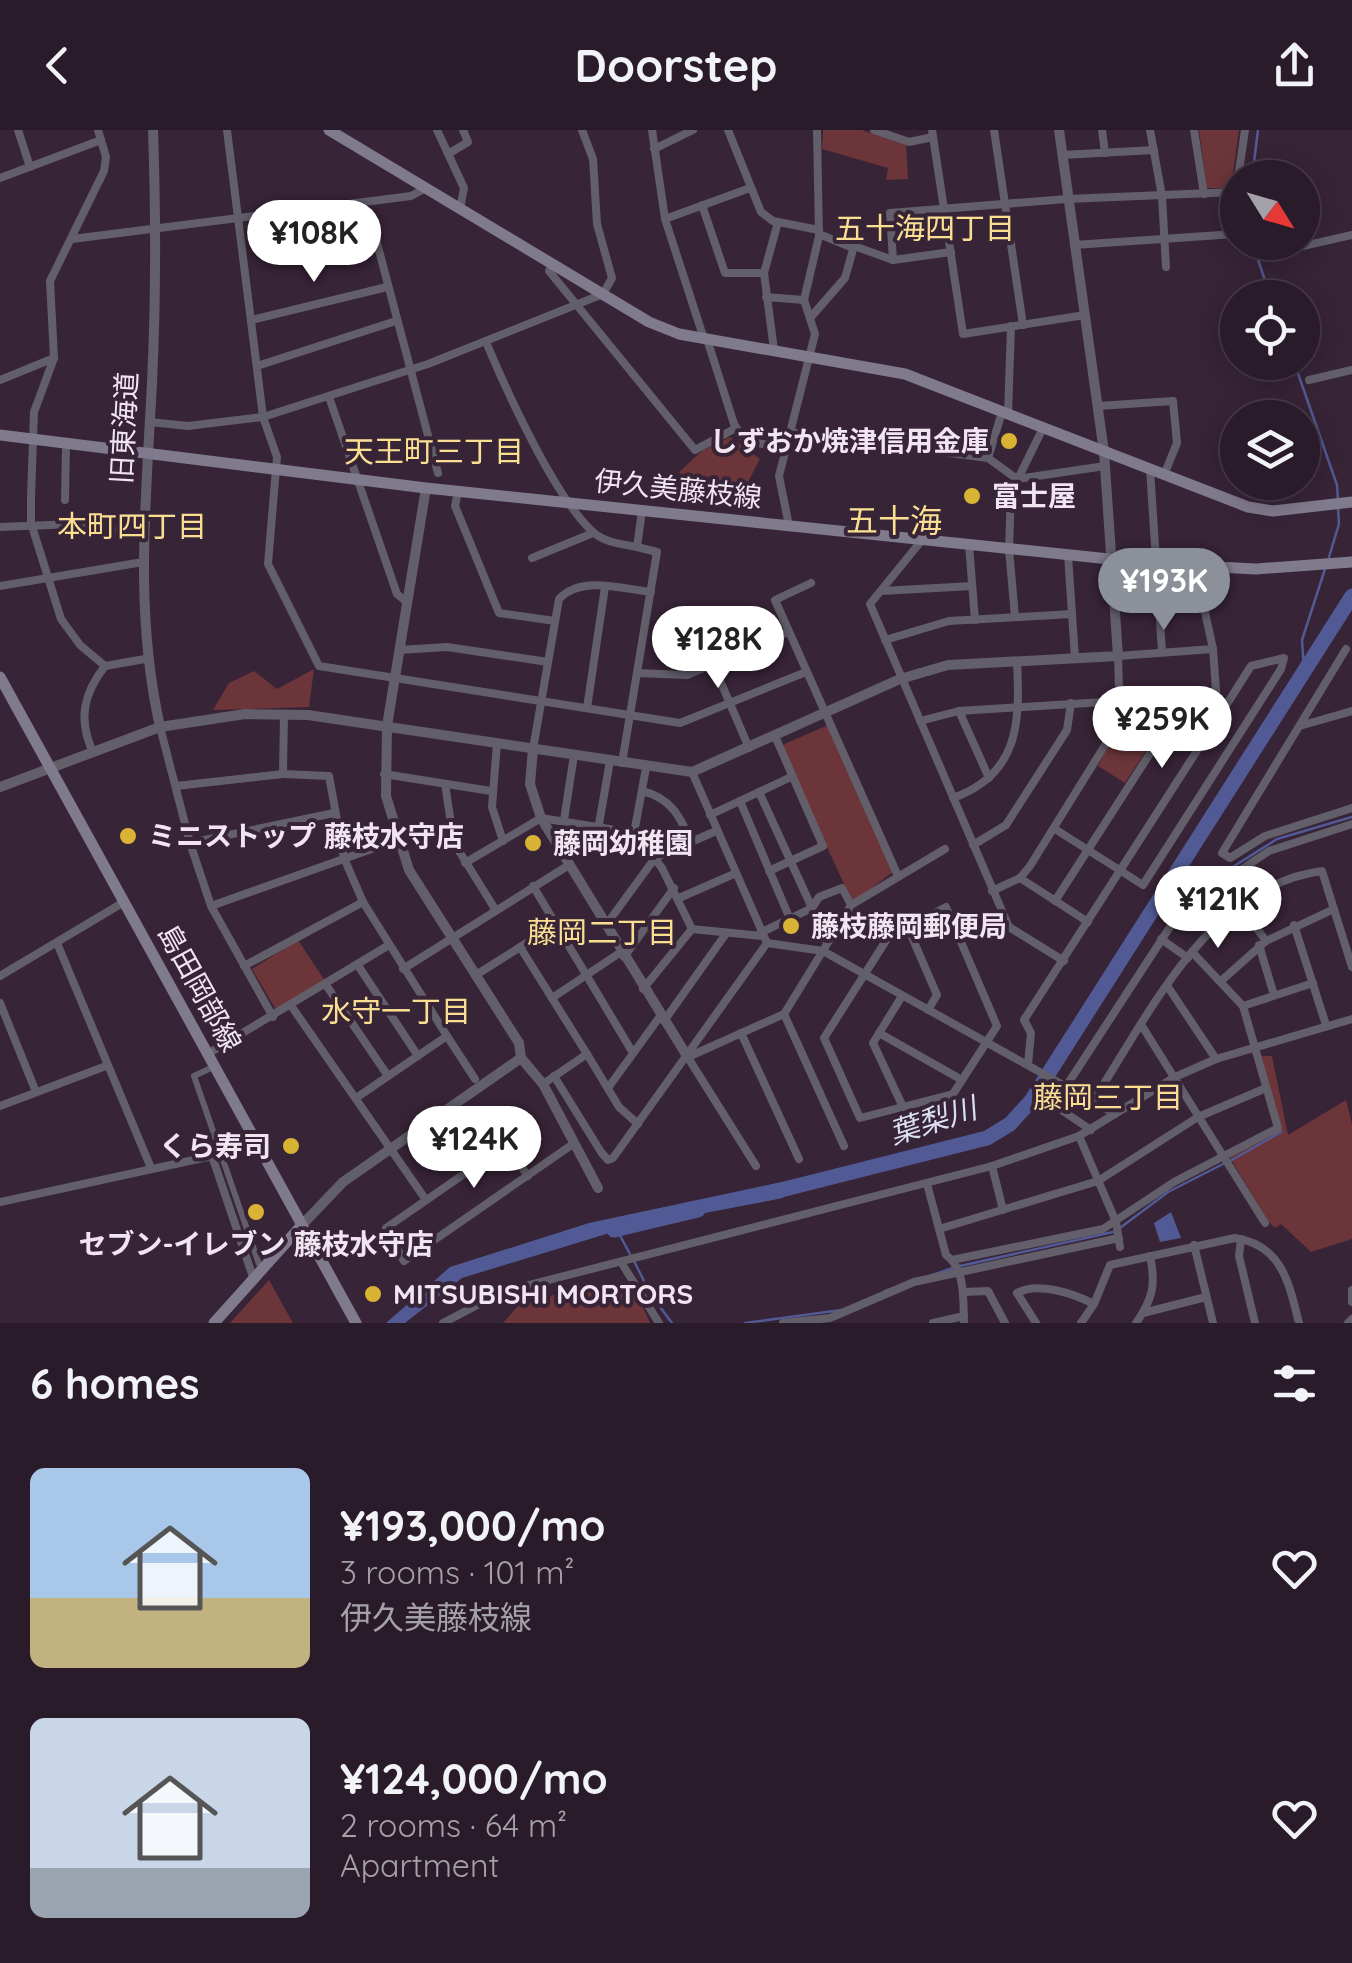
<!DOCTYPE html>
<meta charset="utf-8">
<style>
body{margin:0;font-family:Quicksand,"Noto Sans JP",sans-serif;background:#312431;color:#f1f3f6;height:100vh;display:flex;flex-direction:column;font-size:38px;white-space:nowrap}
*{box-sizing:border-box;margin:0}
p{font-size:32px;color:#a5a1a8}
.icon{flex:none;width:55px;height:55px;fill:none;stroke:currentColor;stroke-width:2;stroke-linecap:round;stroke-linejoin:round}
.map{position:relative;height:1193px;overflow:hidden}
.panel{display:flex;flex-direction:column;background:#291b29;flex:1}
.panel>*{flex:none}
.needle{width:65px;rotate:127deg}
.buttons{position:absolute;left:1220px;top:30px;display:grid;gap:20px}
.buttons a{display:grid;place-items:center;width:100px;height:100px;border-radius:50%;background:#291b29;box-shadow:0 5px 25px #0003,0 0 0 2px #453946;font-size:50px}
.price{position:absolute;translate:-50% -85px;padding:0 22px;border-radius:35px;background:#fff;color:#222;font-size:32px;line-height:65px;filter:drop-shadow(0 2px 5px #0008)}
.price::after{content:'';position:absolute;left:50%;top:60px;width:30px;height:22px;margin-left:-15px;background:inherit;clip-path:polygon(0 0,100% 0,50% 100%)}
.price.active{background:#8c9099;color:#fff}
ul{padding:0;list-style:none}
li{display:flex;align-items:center;gap:30px;height:250px;padding:0 30px}
li span{display:grid;place-items:center;flex:none;width:280px;height:200px;border-radius:15px;color:#555}
li>.icon{margin-inline-start:auto}
span .icon{width:120px;height:120px;fill:#fffc;stroke-width:1}
li b{font-size:42px}
h2{display:flex;justify-content:space-between;align-items:center;height:120px;padding:0 30px;font-size:42px}
header{display:flex;justify-content:space-between;align-items:center;height:130px;padding:0 30px;background:#291b29;font-size:45px;font-weight:700}
.map>svg:first-child{display:block}
.green{fill:#6c353a}
.water{fill:#515a95}
.lines{fill:none;stroke-linecap:round;stroke-linejoin:round}
.stream{stroke:#515a95;stroke-width:2.5}
.river{stroke:#515a95;stroke-width:15}
.pedestrian{stroke:#625e6a;stroke-width:6}
.minor{stroke:#625e6a;stroke-width:8}
.tertiary{stroke:#625e6a;stroke-width:10}
.secondary{stroke:#807a8d;stroke-width:11}
.poi-dot{fill:#d9b334;stroke:#372437;stroke-width:4}
.labels{text-anchor:middle;stroke-width:8;stroke-linejoin:round;paint-order:stroke}
.street-label{font-size:28px;fill:#f2e5f2;stroke:#372437}
.poi-label{font-size:28px;font-weight:bold;fill:#f2e5f2;stroke:#372437;text-anchor:start}
.neighbourhood-label{font-size:30px;fill:#fadf93;stroke:#372437}
.water-label{font-size:30px;font-style:italic;fill:#dbdff2;stroke:#372437}
.quarter-label{font-size:32px;fill:#fadf93;stroke:#372437}
</style>
<header><svg class="icon" aria-label="back" viewBox="0 0 24 24"><path d="M15 5l-7 7 7 7"/></svg>Doorstep<svg class="icon" aria-label="share" viewBox="0 0 24 24"><path d="M12 15V3M7 8l5-5 5 5M5 13v7h14v-7"/></svg></header>
<div class="map">
<svg width="1352" height="1193" viewBox="0 0 1352 1193">
<rect width="100%" height="100%" fill="#372437"/>
<g class="green">
<polygon points="823,0 862,0 906,15 908,49 886,50 888,38 822,19"/>
<polygon points="1199,0 1239,0 1231,58 1207,58"/>
<path d="M730,307L760,329L739,369L730,376C689,375 699,369 679,342L702,321Z"/>
<polygon points="314,539 309,577 213,580 229,553 254,541 277,559"/>
<polygon points="1169,575 1162,596 1125,653 1098,636 1129,576"/>
<polygon points="828,595 893,742 855,770 851,769 780,616"/>
<polygon points="298,810 325,851 276,880 252,839"/>
<polygon points="1262,926 1272,926 1288,1005 1346,970 1352,994 1352,1109 1311,1122 1281,1094 1275,1098 1268,1091 1229,1026 1277,997"/>
<polygon points="269,1150 293,1193 230,1193"/>
<polygon points="565,1161 637,1164 650,1193 503,1193 517,1177"/>
</g>
<g class="water">
<polygon points="791,1050 783,1068 626,1098 462,1148 405,1193 386,1193 450,1137 589,1093"/>
<polygon points="1171,1082 1181,1108 1160,1112 1154,1093"/>
</g>
<g class="lines">
<g class="stream">
<polyline points="1252,48 1258,0"/>
<polyline points="1252,112 1271,168"/>
<polyline points="1294,232 1337,355 1338,369"/>
<polyline points="1329,427 1339,394 1338,377"/>
<polyline points="1304,540 1302,510 1325,439"/>
<polyline points="1157,770 1177,772 1277,709 1352,687"/>
<polyline points="1230,1031 1281,1002"/>
<polyline points="1120,1098 1168,1062 1223,1034"/>
<polyline points="617,1100 630,1124"/>
<polyline points="634,1131 651,1165 672,1193"/>
<polyline points="960,1136 1113,1102"/>
<polyline points="885,1161 953,1138"/>
<polyline points="745,1193 841,1180"/>
</g>
<g class="river">
<polyline points="769,1063 987,1008 1010,994 1031,971 1352,466"/>
<polyline points="614,1100 698,1080"/>
</g>
<polyline class="pedestrian" points="215,936 194,946 259,1134"/>
<g class="minor">
<polyline points="18,0 30,37"/>
<polyline points="98,0 106,27 104,41 50,151 54,228 34,282 31,367 31,393 61,489 80,515 105,536"/>
<polyline points="227,0 263,287 277,327 268,434 319,536 680,593 806,542"/>
<polyline points="437,0 464,58 460,79"/>
<polyline points="652,0 665,89 704,209"/>
<polyline points="728,0 761,82 773,91 819,100"/>
<polyline points="874,0 909,12 933,7"/>
<polyline points="932,0 963,204 1085,185"/>
<polyline points="994,0 1023,195"/>
<polyline points="1102,0 1105,23"/>
<polyline points="1150,0 1162,66 1166,137"/>
<polyline points="1194,0 1204,64"/>
<polyline points="654,19 693,0"/>
<polyline points="448,24 468,12 463,0"/>
<polyline points="1062,25 1154,20"/>
<polyline points="0,48 101,10"/>
<polyline points="1238,48 1245,0"/>
<polyline points="361,73 377,113 438,343"/>
<polyline points="702,75 725,143 764,143"/>
<polyline points="291,83 309,133 377,113"/>
<polyline points="665,89 750,58"/>
<polyline points="819,104 853,118"/>
<polyline points="72,109 411,66 426,58"/>
<polyline points="1074,115 1235,104 1238,48"/>
<polyline points="1268,124 1352,105"/>
<polyline points="893,130 890,83 1067,69 1235,62"/>
<polyline points="552,134 549,141 695,320 736,298"/>
<polyline points="766,167 804,170"/>
<polyline points="810,188 845,148 854,116 893,130 951,122"/>
<polyline points="251,190 387,157"/>
<polyline points="707,209 734,294 745,311 786,318"/>
<path d="M486,212C507,262 555,368 593,402C605,413 623,414 637,417"/>
<polyline points="774,220 764,143 778,92"/>
<polyline points="257,236 396,191"/>
<polyline points="0,250 54,228"/>
<polyline points="1309,250 1352,240"/>
<polyline points="329,267 397,464 408,473"/>
<polyline points="1098,276 1173,271 1177,313 1164,345"/>
<polyline points="1002,282 988,328 1017,349 1105,336"/>
<polyline points="1008,284 1011,196"/>
<polyline points="150,292 188,296 263,287 428,234 603,164 612,148 597,94 593,29 582,0"/>
<polyline points="790,302 988,328"/>
<polyline points="1150,339 1162,522"/>
<polyline points="458,362 455,376 499,483 555,491"/>
<polyline points="65,370 66,314"/>
<polyline points="789,396 779,346 815,204 804,170 819,106 817,0"/>
<polyline points="0,397 75,394 144,404"/>
<polyline points="922,410 870,474 1009,797 1064,831"/>
<polyline points="969,415 975,490"/>
<polyline points="1068,425 1075,528"/>
<polyline points="532,428 593,403"/>
<polyline points="811,453 775,470 898,746"/>
<polyline points="0,456 143,432"/>
<polyline points="882,461 972,456"/>
<polyline points="1015,487 1009,419 1011,363 1043,298"/>
<polyline points="885,510 949,491 1072,484"/>
<polyline points="1346,519 1222,723 1230,728 1265,706 1352,678"/>
<polyline points="399,520 447,517 548,532"/>
<polyline points="713,534 749,618"/>
<polyline points="637,543 687,545 788,502"/>
<polyline points="587,578 605,457"/>
<polyline points="959,581 989,648"/>
<polyline points="284,584 283,644 329,646 344,728 363,772 447,906 356,968"/>
<polyline points="920,591 959,581 1216,565"/>
<polyline points="1303,595 1352,581"/>
<polyline points="160,597 190,713 211,776 273,887"/>
<polyline points="497,613 492,677 503,711"/>
<path d="M533,619L559,469C582,445 622,459 651,462"/>
<path d="M92,620C78,588 84,563 105,536L145,529"/>
<polyline points="622,633 657,422 637,417 642,381"/>
<polyline points="384,644 491,661"/>
<polyline points="445,654 454,713 495,779"/>
<polyline points="176,656 283,644"/>
<path d="M642,661C671,668 680,686 691,712"/>
<polyline points="759,662 812,778 760,803"/>
<path d="M953,668C1020,644 1020,591 1017,531"/>
<polyline points="740,671 790,789"/>
<polyline points="710,685 791,647"/>
<polyline points="564,690 574,625"/>
<polyline points="599,694 610,631"/>
<polyline points="1055,699 1143,755 1281,539 1284,528 1251,536 1218,588"/>
<polyline points="634,703 646,638"/>
<polyline points="190,713 334,683"/>
<polyline points="973,715 1006,695 1067,600 1071,573"/>
<polyline points="465,733 541,688 634,703 662,738 692,799 643,859"/>
<polyline points="769,741 823,716 775,606"/>
<polyline points="1020,748 1088,792"/>
<polyline points="1222,751 1266,811"/>
<polyline points="533,756 633,923"/>
<polyline points="992,761 1020,748 1030,736 1120,591 1118,526 1213,519"/>
<polyline points="679,768 734,744"/>
<polyline points="1055,771 1167,597 1171,567"/>
<polyline points="211,776 397,710"/>
<polygon points="946,777 997,896 953,964 860,988 824,908 887,809"/>
<polyline points="606,795 655,728 716,701"/>
<polyline points="1294,795 1326,895"/>
<polyline points="908,798 937,865 928,880"/>
<polyline points="692,799 762,806"/>
<polyline points="1161,809 1188,828"/>
<polyline points="57,813 151,1038"/>
<polyline points="767,813 823,821 1115,984"/>
<polyline points="827,813 812,778 819,767 842,758 851,775"/>
<polyline points="1259,815 1274,865"/>
<polyline points="520,817 587,924"/>
<polyline points="624,827 674,758"/>
<polyline points="357,834 418,926"/>
<polyline points="244,836 363,772"/>
<polyline points="403,839 569,735"/>
<polyline points="476,845 555,795"/>
<polyline points="0,846 124,772"/>
<polyline points="1221,851 1266,811 1334,779"/>
<polyline points="326,855 388,946"/>
<polyline points="1168,857 1216,929"/>
<polyline points="902,866 873,913 903,977"/>
<polyline points="552,868 621,822"/>
<polyline points="0,873 36,962"/>
<polyline points="1243,876 1313,853"/>
<polyline points="292,877 426,1070"/>
<polyline points="784,884 844,1016"/>
<polyline points="664,891 725,805"/>
<polyline points="1142,896 1265,1093"/>
<polyline points="741,903 799,1029"/>
<polyline points="879,903 962,950"/>
<polyline points="447,906 475,949"/>
<polyline points="209,923 389,815"/>
<polyline points="687,926 756,1036"/>
<polyline points="688,927 784,884 851,775 945,719"/>
<polyline points="1028,934 1031,903 1024,890 1218,588 1213,519 1195,436"/>
<polyline points="554,946 601,1022 608,1030 613,1028 767,813 692,642"/>
<polyline points="543,954 587,924 619,977 638,994"/>
<polyline points="608,958 661,885"/>
<path d="M1093,971C1149,885 1208,756 1322,741L1352,837"/>
<polyline points="0,976 106,936"/>
<polyline points="1091,1000 1054,975 1181,780 1269,721 1352,694"/>
<polyline points="1079,1006 1116,1092 1120,1117"/>
<polyline points="992,1036 1003,1080"/>
<polyline points="528,1046 506,1015 386,1098 404,1131 573,1014"/>
<path d="M927,1054L946,1125C966,1139 963,1171 964,1193"/>
<polyline points="0,1072 212,1026 254,1150"/>
<polyline points="939,1099 1098,1051 1198,987 1266,958"/>
<polyline points="1241,1109 1239,1126 1255,1193"/>
<polyline points="1194,1115 1213,1193"/>
<polyline points="952,1130 1103,1099 1174,1052 1278,998 1243,876 1192,822"/>
<polyline points="621,1132 659,1193"/>
<polyline points="1352,1160 1352,1172"/>
<polyline points="963,1162 988,1161 1005,1193"/>
<polyline points="1143,1183 1206,1167"/>
<polyline points="443,1193 502,1162 992,1036 1079,1006 1175,947 1216,929 1352,889"/>
<polyline points="783,1193 830,1188 914,1152 1119,1108"/>
<polyline points="933,1193 964,1186"/>
<path d="M1036,1193L1017,1163C1038,1151 1074,1164 1094,1174"/>
<path d="M1081,1193L1094,1174L1110,1135L1235,1108C1282,1115 1289,1153 1299,1193"/>
<path d="M1136,1193C1153,1169 1156,1154 1150,1126"/>
<polyline points="1348,1193 1352,1189"/>
</g>
<g class="tertiary">
<path d="M153,0C156,85 156,169 152,253C146,372 134,480 160,597"/>
<polyline points="426,358 387,596 386,666 409,740 519,913 521,928 543,954 598,1058"/>
<polyline points="533,619 530,654 541,688 687,926"/>
<polyline points="0,657 160,597 245,584 308,585 692,642 900,549 948,535 1118,526 1104,322 1059,0"/>
<polyline points="301,1096 343,1052 521,928"/>
</g>
<g class="secondary">
<polyline points="329,0 649,192 679,204 905,244 1248,377 1273,381 1352,372"/>
<polyline points="0,305 426,358 1157,434 1256,439 1352,432"/>
<polyline points="0,547 356,1193"/>
<polyline points="214,1193 301,1096"/>
</g>
</g>
<g class="poi-dot">
<circle cx="1009" cy="311" r="10"/>
<circle cx="972" cy="366" r="10"/>
<circle cx="128" cy="706" r="10"/>
<circle cx="533" cy="713" r="10"/>
<circle cx="791" cy="796" r="10"/>
<circle cx="291" cy="1016" r="10"/>
<circle cx="256" cy="1082" r="10"/>
<circle cx="373" cy="1164" r="10"/>
</g>
<g class="labels">
<g class="street-label">
<text transform="translate(124 298) rotate(-87)" y="10">旧東海道</text>
<text transform="translate(678 359) rotate(6)" y="10">伊久美藤枝線</text>
<text transform="translate(200 858) rotate(61)" y="10">島田岡部線</text>
</g>
<g class="poi-label">
<text x="989" y="321" text-anchor="end">しずおか焼津信用金庫</text>
<text x="992" y="376">富士屋</text>
<text x="148" y="716">ミニストップ 藤枝水守店</text>
<text x="553" y="723">藤岡幼稚園</text>
<text x="811" y="806">藤枝藤岡郵便局</text>
<text x="271" y="1026" text-anchor="end">くら寿司</text>
<text x="256" y="1124" text-anchor="middle">セブン-イレブン 藤枝水守店</text>
<text x="393" y="1174">MITSUBISHI MORTORS</text>
</g>
<g class="neighbourhood-label">
<text x="925" y="109">五十海四丁目</text>
<text x="434" y="332">天王町三丁目</text>
<text x="132" y="407">本町四丁目</text>
<text x="602" y="813">藤岡二丁目</text>
<text x="396" y="892">水守一丁目</text>
<text x="1108" y="978">藤岡三丁目</text>
</g>
<g class="water-label">
<text transform="translate(933 991) rotate(-18)" y="10">葉梨川</text>
</g>
<g class="quarter-label">
<text x="894" y="402">五十海</text>
</g>
</g>
</svg>
<div class="buttons">
<a><svg class="needle" viewBox="-14 -14 28 28"><path d="M0-13l5 13h-10z" fill="#e53935"/><path d="M0 13l5-13h-10z" fill="#a5a1a8"/></svg></a>
<a><svg class="icon" aria-label="locate" viewBox="0 0 24 24"><circle cx="12" cy="12" r="6"/><path d="M12 2v4M12 18v4M2 12h4M18 12h4"/></svg></a>
<a><svg class="icon" aria-label="layers" viewBox="0 0 24 24"><path d="M12 4l9 5-9 5-9-5zM3 14l9 5 9-5"/></svg></a>
</div>
<b class="price" style="left:314px;top:155px">¥108K</b>
<b class="price active" style="left:1164px;top:503px">¥193K</b>
<b class="price" style="left:718px;top:561px">¥128K</b>
<b class="price" style="left:1162px;top:641px">¥259K</b>
<b class="price" style="left:1218px;top:821px">¥121K</b>
<b class="price" style="left:474px;top:1061px">¥124K</b>
</div>
<section class="panel">
<h2>6 homes<svg class="icon" aria-label="filters" viewBox="0 0 24 24"><path d="M4 7h16M4 17h16"/><circle cx="9" cy="7" r="2"/><circle cx="15" cy="17" r="2"/></svg></h2>
<ul>
<li><span style="background:linear-gradient(#a9c7e8 65%,#c2b280 0)"><svg class="icon" aria-label="home" viewBox="0 0 24 24"><path d="M3 11l9-7 9 7M6 9v11h12V9"/></svg></span><div><b>¥193,000/mo</b><p>3 rooms · 101 m²</p><p>伊久美藤枝線</p></div><svg class="icon" aria-label="heart" viewBox="0 0 24 24"><path d="M12 20l-8-8c-3-5 5-10 8-4 3-6 11-1 8 4z"/></svg></li>
<li><span style="background:linear-gradient(#c9d6e8 75%,#9aa5b1 0)"><svg class="icon" aria-label="home" viewBox="0 0 24 24"><path d="M3 11l9-7 9 7M6 9v11h12V9"/></svg></span><div><b>¥124,000/mo</b><p>2 rooms · 64 m²</p><p>Apartment</p></div><svg class="icon" aria-label="heart" viewBox="0 0 24 24"><path d="M12 20l-8-8c-3-5 5-10 8-4 3-6 11-1 8 4z"/></svg></li>
</ul>
</section>
